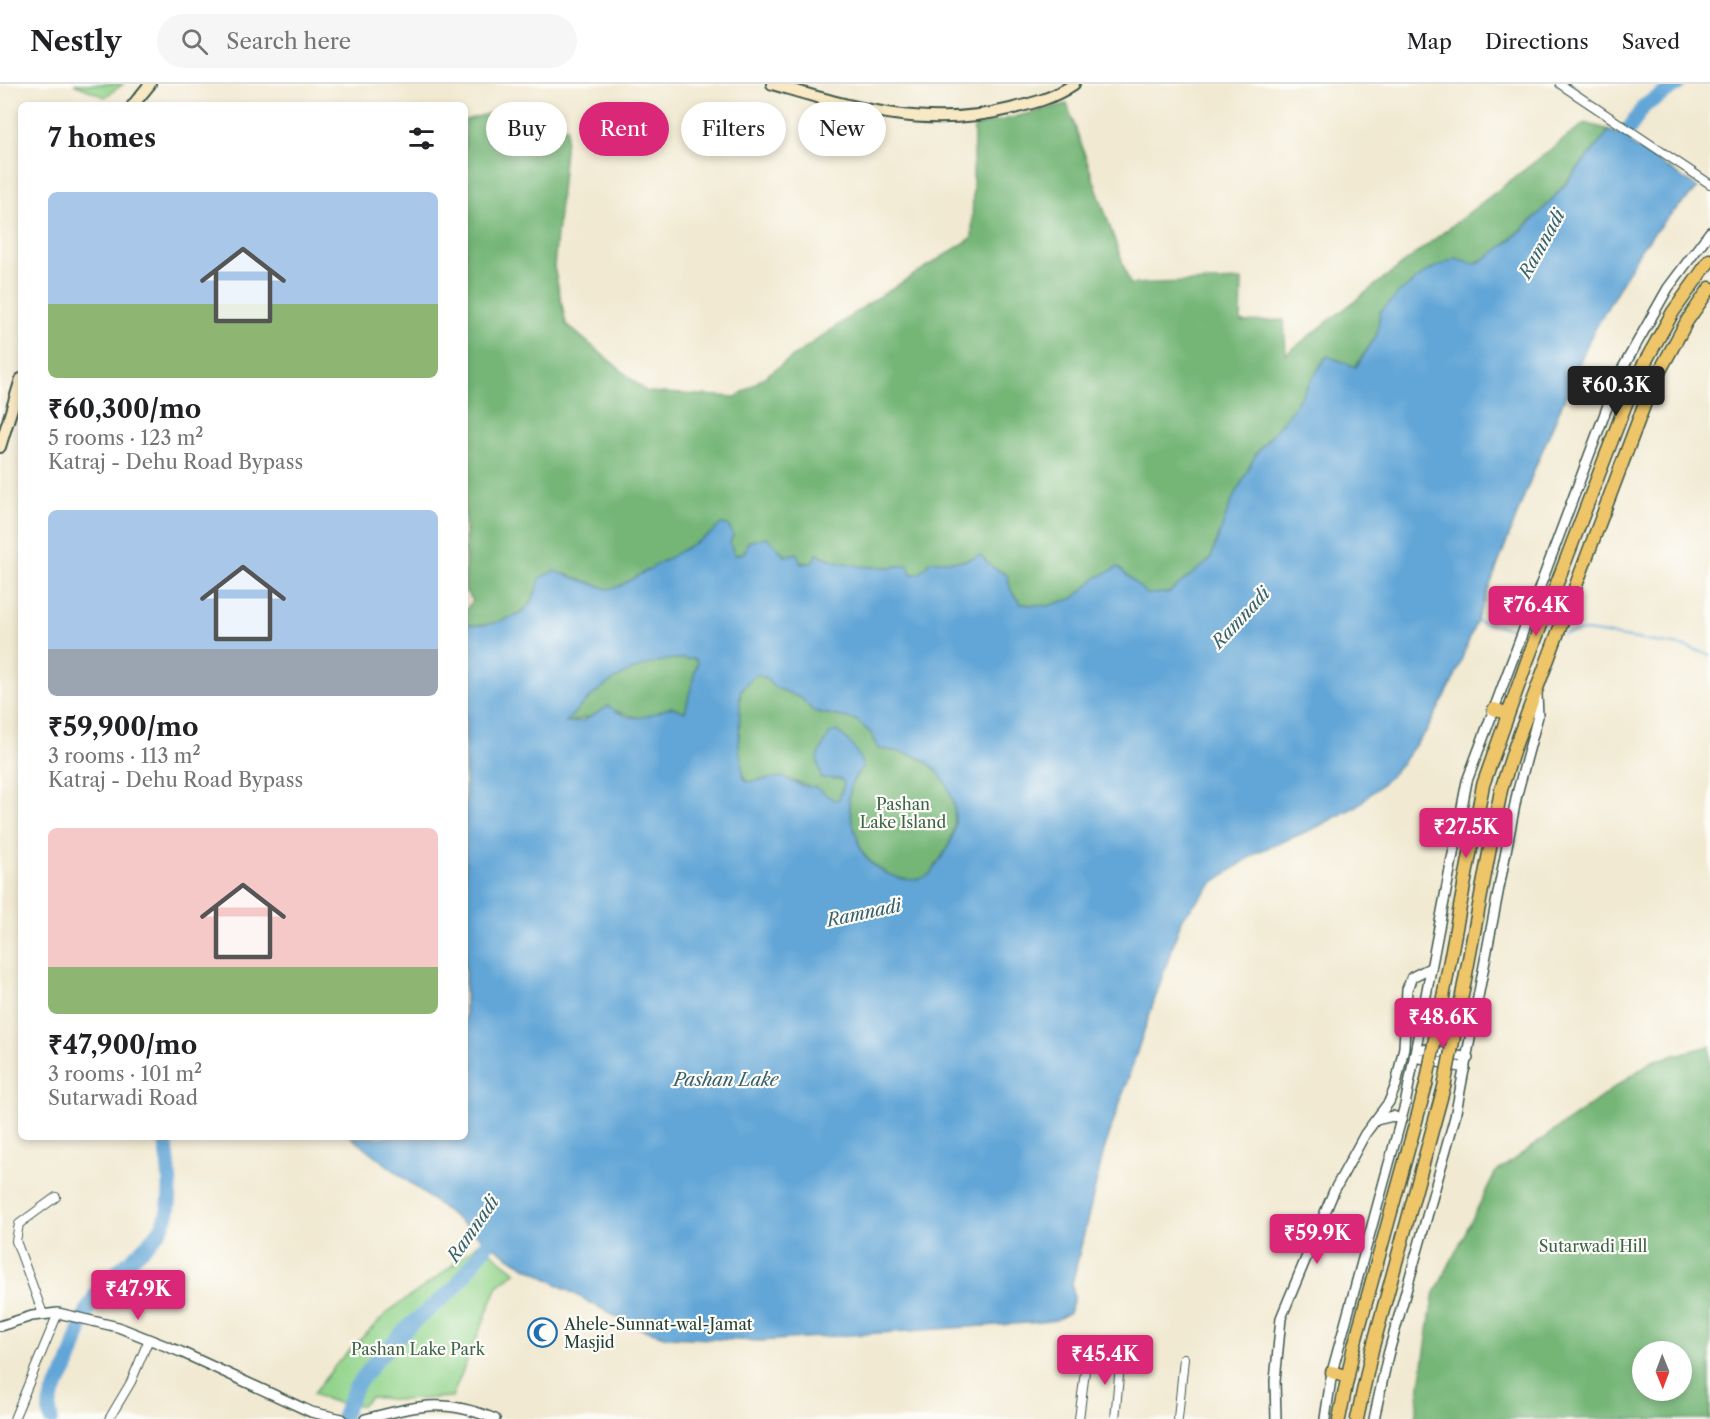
<!DOCTYPE html>
<meta charset="utf-8">
<style>
body{margin:0;font-family:"Libre Caslon Text",serif;background:#f6f6f6;color:#202124;height:100vh;display:flex;flex-direction:column;font-size:22px;white-space:nowrap}
*{box-sizing:border-box;margin:0}
p{font-size:20px;color:#757577}
.icon{flex:none;width:33px;height:33px;fill:none;stroke:currentColor;stroke-width:2;stroke-linecap:round;stroke-linejoin:round}
.map{position:relative;flex:1;overflow:hidden}
.side{position:absolute;left:18px;top:18px;width:450px;height:1038px;display:flex;flex-direction:column;background:#fff;border-radius:9px;box-shadow:0 3px 9px #0003}
.side>*{flex:none}
.banner{position:absolute;left:486px;top:18px;width:570px;height:54px;display:flex;gap:12px}
.needle{width:39px;rotate:179deg}
.controls{position:absolute;left:1632px;top:1257px;display:grid;gap:12px}
.controls a{display:grid;place-items:center;width:60px;height:60px;border-radius:50%;background:#fff;box-shadow:0 3px 9px #0003;font-size:30px}
.price{position:absolute;translate:-50% -51px;padding:0 14px;border-radius:6px;background:#db2777;color:#fff;font-size:20px;line-height:39px;filter:drop-shadow(0 2px 3px #0008)}
.price::after{content:'';position:absolute;left:50%;top:36px;width:18px;height:14px;margin-left:-9px;background:inherit;clip-path:polygon(0 0,100% 0,50% 100%)}
.price.current{background:#222;color:#fff}
ul{padding:0;list-style:none}
li{display:grid;align-content:center;gap:12px;height:318px;padding:0 30px}
li span{display:grid;place-items:center;height:186px;border-radius:9px;color:#555}
li>.icon{margin-inline-start:auto}
span .icon{width:108px;height:108px;fill:#fffc;stroke-width:1}
li b{font-size:26px}
h2{display:flex;justify-content:space-between;align-items:center;height:72px;padding:0 30px;font-size:26px}
.tag{padding:0 21px;border-radius:27px;background:#fff;box-shadow:0 3px 9px #0003;font-size:21px;line-height:54px}
.tag.current{background:#db2777;color:#fff}
header{display:flex;align-items:center;gap:36px;box-sizing:border-box;height:84px;padding:0 30px;background:#fff;border-bottom:2px solid #e0e0e0}
header strong{font-size:28px}
nav{display:flex;gap:33px;margin-inline-start:auto;font-size:21px}
.search{width:420px;height:54px;background:#f6f6f6;display:flex;align-items:center;gap:15px;box-sizing:border-box;padding:0 21px;border-radius:33px;color:#757577;font-size:22px}
.map>svg:first-child{display:block}
.green{fill:#92d48b;stroke:#588860;stroke-width:1.5}
.forest{fill:#75b677;stroke:#4a7a56;stroke-width:1.5;fill-rule:evenodd}
.water{fill:#62a6d7;stroke:#407286;stroke-width:1.5;fill-rule:evenodd}
.lines{fill:none;stroke-linecap:round;stroke-linejoin:round}
.stream{stroke:#62a6d7;stroke-width:2}
.river{stroke:#62a6d7;stroke-width:15}
.minor-casing{stroke:#3e574c;stroke-width:10}
.tertiary-casing{stroke:#3e574c;stroke-width:12}
.secondary-casing{stroke:#3e574c;stroke-width:14}
.trunk-casing{stroke:#3e574c;stroke-width:15}
.minor{stroke:#fff;stroke-width:8}
.tertiary{stroke:#fff;stroke-width:9}
.secondary{stroke:#f8e8c3;stroke-width:10}
.trunk{stroke:#eec569;stroke-width:12}
.trunk-bridge-casing{stroke:#3e574c;stroke-width:15;stroke-linecap:butt}
.trunk-bridge{stroke:#eec569;stroke-width:12}
.labels{text-anchor:middle;stroke-width:4.5;stroke-linejoin:round;paint-order:stroke}
.park-label{font-size:16px;fill:#3c634a;stroke:#fdfcf7}
.poi-label{font-size:16px;fill:#1f3d34;stroke:#fdfcf7;text-anchor:start}
.water-label{font-size:18px;font-style:italic;fill:#36626d;stroke:#fdfcf7}
</style>
<header>
<strong>Nestly</strong>
<div class="search"><svg class="icon" aria-label="search" viewBox="0 0 24 24"><circle cx="10" cy="10" r="6"/><path d="M15 15l6 6"/></svg>Search here</div>
<nav><a>Map</a><a>Directions</a><a>Saved</a></nav>
</header>
<div class="map">
<svg width="1710" height="1335" viewBox="0 0 1710 1335">
<rect width="100%" height="100%" fill="#fdfcf7"/>
<filter id="ink" filterUnits="userSpaceOnUse"><feTurbulence type="fractalNoise" baseFrequency=".0167" numOctaves="2"/><feDisplacementMap in="SourceGraphic" scale="12" xChannelSelector="R" yChannelSelector="G"/><feConvolveMatrix kernelMatrix="1 2 1 2 8 2 1 2 1" color-interpolation-filters="sRGB"/></filter>
<filter id="wash" filterUnits="userSpaceOnUse"><feTurbulence type="fractalNoise" baseFrequency=".008" numOctaves="4" result="noise"/><feDisplacementMap in="SourceGraphic" scale="24" xChannelSelector="R" yChannelSelector="G"/><feGaussianBlur stdDeviation="1.35" result="paint"/><feColorMatrix in="noise" values="0 0 0 0 0 0 0 0 0 0 0 0 0 0 0 0 0 1.4 0 .05"/><feComposite in="paint" operator="in"/></filter>
<g filter="url(#wash)">
<rect width="100%" height="100%" fill="#f1e9d1"/>
<g class="green">
<polygon points="74,0 123,0 105,13"/>
<path d="M479,1159L516,1188L498,1202L452,1313L400,1316L370,1313L362,1321C344,1322 330,1317 313,1310L339,1277L389,1227L438,1193Z"/>
</g>
<g class="forest">
<path d="M1067,20L1130,200L1242,196L1241,238L1284,236L1286,270L1585,39L1610,46L1542,127L1495,169L1380,228L1377,251L1355,283L1327,272L1292,326L1256,370L1230,421L1210,476L1168,509L1147,510L1096,494L1075,514L1048,522L1021,520L1011,507L1007,491L992,483L980,472L926,485L919,490H911L907,481C875,486 848,483 818,470L812,479C791,480 780,467 767,453L748,458L744,469L734,471L730,459L733,451L728,441L620,502L609,505L565,490L541,493C538,501 535,513 530,520C520,533 480,547 465,539V527L473,516L465,507V36L510,24L567,44L554,183L566,240L647,308L736,313L866,221L972,154L974,43Z"/>
<path d="M673,575H696L697,580L685,628L672,623L643,635L616,627L564,639C599,604 622,581 673,575Z"/>
<path d="M755,590L765,593L772,602L801,614L813,627L856,636L872,650L878,665C895,667 916,669 930,681C957,702 962,743 943,771C938,777 933,789 926,793C905,803 879,788 865,772C860,766 858,754 855,747C847,724 845,702 863,683C857,665 847,656 830,649L824,665L831,692L841,695L844,700L839,715L834,716C809,699 779,689 748,698C735,686 739,629 740,611L741,606Z"/>
<path d="M1710,962V1335H1415L1433,1213L1495,1089L1652,977ZM1642,1268H1682V1306H1642Z"/>
</g>
<path class="water" d="M1610,46L1698,104L1663,138L1641,165L1590,254L1535,384L1454,595L1427,646L1393,690L1357,722L1315,744L1258,768L1214,798L1182,834L1104,1066L1072,1200L1074,1215L1069,1229L1056,1236L1042,1238L760,1257L667,1253L633,1242L517,1178L489,1160L351,1053H465V539C480,547 521,533 530,520C535,513 538,501 541,493L554,487L608,505L620,502L712,449L721,440L728,441L733,451L730,459L734,471L744,469L748,458L767,453L785,472L797,469L801,480L812,479L817,470C848,483 875,486 908,481L911,490H919L931,477H964L980,471L992,483L1007,491L1011,507L1021,520L1048,522L1074,514L1096,494L1118,483L1147,510L1168,509L1210,476L1230,421L1256,370L1292,326L1327,272L1356,283L1377,251L1380,228L1399,209L1426,188L1455,174L1476,180C1531,149 1570,94 1610,46ZM673,575H696L697,580L685,628L672,623C647,632 633,642 609,622L583,637L565,639C594,605 627,581 673,575ZM755,590L765,593L772,602L801,614L813,627L856,636L872,650L878,665C895,667 918,669 931,681C953,701 963,736 948,763C943,772 936,781 930,790C910,804 876,789 864,771C860,766 859,758 857,753C849,729 842,703 863,683C859,669 849,654 836,647L830,649L817,673L821,694L841,695L844,700L839,715L834,716L815,703L803,702L782,693L748,698L744,695L739,662L740,611L741,606Z"/>
<g class="lines">
<g class="stream">
<polyline points="1476,537 1521,547"/>
<polyline points="1542,549 1554,550"/>
<polyline points="1563,550 1587,547 1686,563 1710,571"/>
</g>
<g class="river">
<polyline points="1613,70 1644,22 1679,0"/>
<path d="M51,1335C45,1315 59,1301 67,1284C77,1261 81,1234 95,1212C111,1188 155,1160 164,1139C175,1115 168,1079 165,1053"/>
<polyline points="342,1335 355,1304 377,1275 410,1241 454,1205 499,1144"/>
</g>
</g>
</g>
<g filter="url(#ink)">
<g class="lines">
<defs>
<g id="minor">
<polyline points="1560,0 1710,100"/>
<polyline points="43,1230 16,1157 19,1140 56,1113"/>
<polyline points="14,1335 58,1229"/>
<polyline points="109,1335 131,1298 149,1255"/>
<polyline points="1079,1335 1087,1271"/>
<polyline points="1115,1335 1121,1270"/>
<polyline points="1178,1335 1184,1274"/>
</g>
<g id="tertiary">
<polyline points="1417,964 1468,974"/>
<polyline points="1415,973 1465,984"/>
<polyline points="1376,1036 1393,1032 1401,1036"/>
<polyline points="0,1242 32,1232 58,1229 118,1243 181,1268 311,1328 342,1335"/>
<path d="M365,1335C418,1322 442,1313 495,1335"/>
<polyline points="1276,1335 1275,1297 1281,1234 1334,1107 1365,1050 1389,1018 1396,1001 1404,963 1407,905 1412,893 1430,884"/>
<polyline points="1325,1335 1332,1288 1405,1021 1467,697 1620,289 1668,204 1710,148"/>
<polyline points="1374,1335 1388,1271 1455,1033 1517,710 1538,632 1537,610"/>
</g>
<g id="secondary">
<path d="M772,0C853,24 926,46 1010,25C1034,19 1054,14 1074,0"/>
<polyline points="133,21 150,0"/>
<polyline points="0,363 21,295"/>
</g>
<g id="trunk">
<polyline points="1494,625 1508,630"/>
<polyline points="1441,924 1483,701 1526,580 1635,296 1673,228 1710,176"/>
<polyline points="1459,927 1501,706 1514,665 1651,303 1687,237 1710,204"/>
<polyline points="1332,1288 1348,1293"/>
<polyline points="1339,1335 1354,1262 1426,1001"/>
<polyline points="1357,1335 1372,1266 1444,1003"/>
</g>
</defs>
<use href="#minor" class="minor-casing"/>
<use href="#tertiary" class="tertiary-casing"/>
<use href="#secondary" class="secondary-casing"/>
<use href="#trunk" class="trunk-casing"/>
<use href="#minor" class="minor"/>
<use href="#tertiary" class="tertiary"/>
<use href="#secondary" class="secondary"/>
<use href="#trunk" class="trunk"/>
<defs>
<g id="trunk-bridge">
<polyline points="1426,1001 1441,924"/>
<polyline points="1444,1003 1459,927"/>
</g>
</defs>
<use href="#trunk-bridge" class="trunk-bridge-casing"/>
<use href="#trunk-bridge" class="trunk-bridge"/>
</g>
</g>
<defs>
<symbol id="mosque-ring" viewBox="-11 -11 22 22"><circle r="9.5" fill="#fdfcf7" stroke="#1f6fb2" stroke-width="1.5"/><path d="M3.5-4.9A6 6 0 1 0 3.5 4.9A5 5 0 1 1 3.5-4.9Z" fill="#1f6fb2"/></symbol>
</defs>
<g fill-rule="evenodd">
<use href="#mosque-ring" x="526" y="1232" width="33" height="33"/>
</g>
<g class="labels">
<g class="park-label">
<text x="903" y="726">Pashan<tspan x="903" dy="18">Lake Island</tspan></text>
<text x="1593" y="1168">Sutarwadi Hill</text>
<text x="418" y="1271">Pashan Lake Park</text>
</g>
<g class="poi-label">
<text x="564" y="1246">Ahele-Sunnat-wal-Jamat<tspan x="564" dy="18">Masjid</tspan></text>
</g>
<g class="water-label">
<text transform="translate(1542 160) rotate(-61)" y="6">Ramnadi</text>
<text transform="translate(1241 534) rotate(-47)" y="6">Ramnadi</text>
<text transform="translate(864 829) rotate(-12)" y="6">Ramnadi</text>
<text x="726" y="1002">Pashan Lake</text>
<text transform="translate(473 1145) rotate(-55)" y="6">Ramnadi</text>
</g>
</g>
</svg>
<div class="controls">
<a><svg class="needle" viewBox="-14 -14 28 28"><path d="M0-13l5 13h-10z" fill="#e53935"/><path d="M0 13l5-13h-10z" fill="#757577"/></svg></a>
</div>
<b class="price current" style="left:1616px;top:333px">₹60.3K</b>
<b class="price" style="left:1536px;top:553px">₹76.4K</b>
<b class="price" style="left:1466px;top:775px">₹27.5K</b>
<b class="price" style="left:1443px;top:965px">₹48.6K</b>
<b class="price" style="left:1317px;top:1181px">₹59.9K</b>
<b class="price" style="left:138px;top:1237px">₹47.9K</b>
<b class="price" style="left:1105px;top:1302px">₹45.4K</b>
<div class="banner">
<a class="tag">Buy</a>
<a class="tag current">Rent</a>
<a class="tag">Filters</a>
<a class="tag">New</a>
</div>
<section class="side">
<h2>7 homes<svg class="icon" aria-label="filters" viewBox="0 0 24 24"><path d="M4 7h16M4 17h16"/><circle cx="9" cy="7" r="2"/><circle cx="15" cy="17" r="2"/></svg></h2>
<ul>
<li><span style="background:linear-gradient(#a9c7e8 60%,#8fb573 0)"><svg class="icon" aria-label="home" viewBox="0 0 24 24"><path d="M3 11l9-7 9 7M6 9v11h12V9"/></svg></span><div><b>₹60,300/mo</b><p>5 rooms · 123 m²</p><p>Katraj - Dehu Road Bypass</p></div></li>
<li><span style="background:linear-gradient(#a9c7e8 75%,#9aa5b1 0)"><svg class="icon" aria-label="home" viewBox="0 0 24 24"><path d="M3 11l9-7 9 7M6 9v11h12V9"/></svg></span><div><b>₹59,900/mo</b><p>3 rooms · 113 m²</p><p>Katraj - Dehu Road Bypass</p></div></li>
<li><span style="background:linear-gradient(#f6c9c9 75%,#8fb573 0)"><svg class="icon" aria-label="home" viewBox="0 0 24 24"><path d="M3 11l9-7 9 7M6 9v11h12V9"/></svg></span><div><b>₹47,900/mo</b><p>3 rooms · 101 m²</p><p>Sutarwadi Road</p></div></li>
</ul>
</section>
</div>
